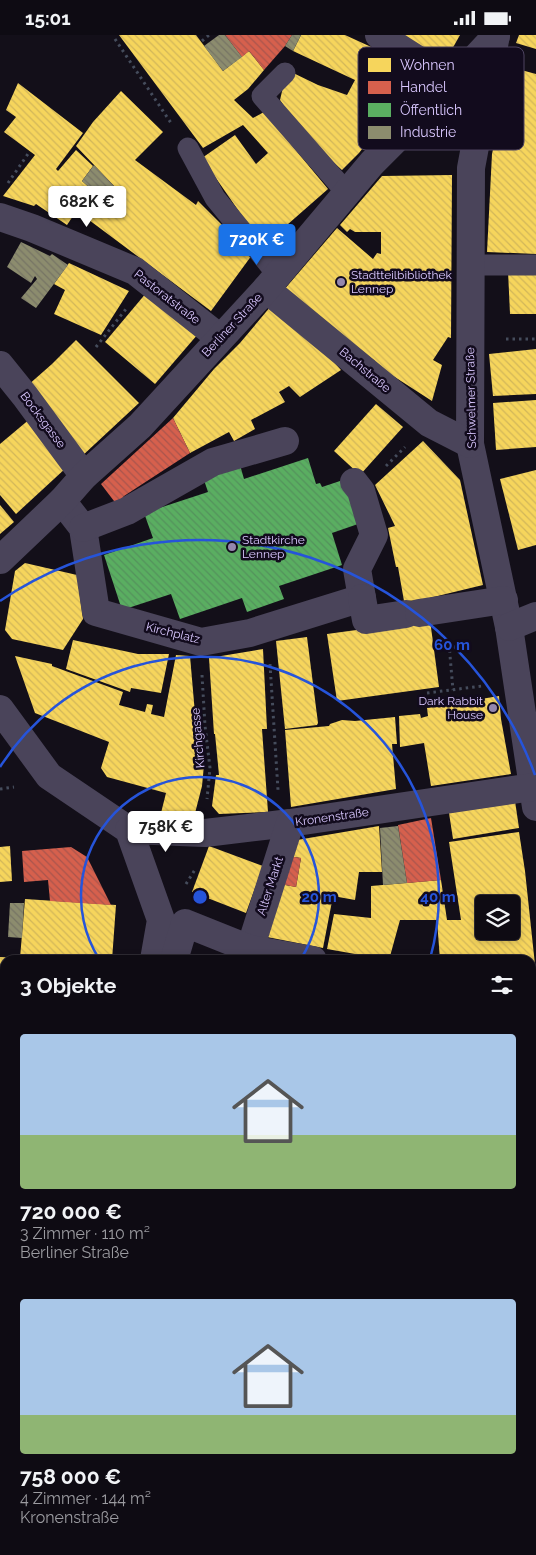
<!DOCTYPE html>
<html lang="de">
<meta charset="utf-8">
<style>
body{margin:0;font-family:Raleway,sans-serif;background:#1c1921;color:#f1f3f6;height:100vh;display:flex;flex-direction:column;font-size:19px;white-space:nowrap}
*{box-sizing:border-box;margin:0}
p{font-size:16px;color:#9b9ba0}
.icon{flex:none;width:28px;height:28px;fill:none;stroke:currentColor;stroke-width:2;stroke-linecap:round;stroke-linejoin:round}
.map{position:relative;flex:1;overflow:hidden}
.panel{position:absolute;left:0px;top:920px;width:536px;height:600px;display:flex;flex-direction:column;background:#0e0b13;border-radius:15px 15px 0 0;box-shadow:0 2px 8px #0003,0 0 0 1px #2e2b33}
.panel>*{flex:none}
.fabs{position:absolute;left:475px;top:860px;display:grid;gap:10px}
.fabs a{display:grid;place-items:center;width:45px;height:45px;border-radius:5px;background:#0e0b13;box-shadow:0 2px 8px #0003,0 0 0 1px #2e2b33;font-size:25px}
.price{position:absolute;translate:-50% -42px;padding:0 11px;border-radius:5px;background:#fff;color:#222;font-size:16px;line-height:32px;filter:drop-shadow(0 1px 2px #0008)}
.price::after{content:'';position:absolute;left:50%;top:30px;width:15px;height:11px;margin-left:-8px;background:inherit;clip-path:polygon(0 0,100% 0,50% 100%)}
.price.active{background:#1a73e8;color:#fff}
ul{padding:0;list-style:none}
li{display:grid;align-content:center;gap:10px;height:265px;padding:0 20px}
li span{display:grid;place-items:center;height:155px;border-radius:5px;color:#555}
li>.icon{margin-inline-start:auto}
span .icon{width:90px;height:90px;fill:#fffc;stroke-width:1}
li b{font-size:21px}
h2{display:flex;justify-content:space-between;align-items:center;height:60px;padding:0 20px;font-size:21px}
.status{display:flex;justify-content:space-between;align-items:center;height:35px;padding:0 25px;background:#0e0b13;direction:ltr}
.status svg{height:14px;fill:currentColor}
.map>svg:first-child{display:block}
.homes{fill:url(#homes-back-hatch);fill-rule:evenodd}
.shops{fill:url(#shops-back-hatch)}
.public{fill:url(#public-back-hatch)}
.industry{fill:url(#industry-back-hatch)}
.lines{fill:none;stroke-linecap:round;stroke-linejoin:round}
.path{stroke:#454c5c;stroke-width:3;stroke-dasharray:2.5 4;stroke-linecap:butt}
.lane{stroke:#4a445a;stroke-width:21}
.street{stroke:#4a445a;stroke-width:28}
.ring{fill:none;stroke:#2654da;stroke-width:2.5}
.poi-dot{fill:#9487ae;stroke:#120b1d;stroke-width:2}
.labels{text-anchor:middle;stroke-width:5;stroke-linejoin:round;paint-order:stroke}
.poi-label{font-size:12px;fill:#dac8ff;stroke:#120b1d;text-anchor:start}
.street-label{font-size:12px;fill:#dac8ff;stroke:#120b1d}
.key{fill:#120b1d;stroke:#4e4461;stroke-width:1}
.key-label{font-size:14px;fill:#dac8ff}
.centre{fill:#2654da;stroke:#120b1d;stroke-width:2.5}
.ring-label{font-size:15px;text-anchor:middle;font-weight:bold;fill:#2654da;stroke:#120b1d;stroke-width:5;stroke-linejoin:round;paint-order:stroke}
</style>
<div class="status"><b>15:01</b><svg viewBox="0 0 49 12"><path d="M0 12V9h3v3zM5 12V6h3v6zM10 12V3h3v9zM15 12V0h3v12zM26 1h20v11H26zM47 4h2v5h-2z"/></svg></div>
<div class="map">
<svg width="536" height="1520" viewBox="0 0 536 1520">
<defs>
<pattern id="homes-back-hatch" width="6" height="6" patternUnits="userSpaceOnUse" patternTransform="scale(1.25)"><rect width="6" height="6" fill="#f6d55c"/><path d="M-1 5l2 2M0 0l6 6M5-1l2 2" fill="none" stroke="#d2b659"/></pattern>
<pattern id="shops-back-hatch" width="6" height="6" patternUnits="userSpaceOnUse" patternTransform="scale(1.25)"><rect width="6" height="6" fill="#d6604d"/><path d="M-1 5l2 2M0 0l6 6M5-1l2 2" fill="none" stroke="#a9554d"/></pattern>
<pattern id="public-back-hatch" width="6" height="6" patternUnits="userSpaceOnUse" patternTransform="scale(1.25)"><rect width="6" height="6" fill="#5aae61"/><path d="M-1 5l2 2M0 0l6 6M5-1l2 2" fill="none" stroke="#54925c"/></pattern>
<pattern id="industry-back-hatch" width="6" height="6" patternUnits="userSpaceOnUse" patternTransform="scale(1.25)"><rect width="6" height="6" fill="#8c8c6e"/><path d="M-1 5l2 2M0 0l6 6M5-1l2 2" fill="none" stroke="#767464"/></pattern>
</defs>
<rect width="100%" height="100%" fill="#130f19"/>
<g class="homes">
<polygon points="119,0 196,0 223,36 249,16 264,35 248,54 234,65 253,83 264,77 328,154 263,211 202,123 235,100 256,129 268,118 243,90 203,113"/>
<polygon points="301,0 345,0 415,32 391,77 359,118 342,135 301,98 301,96 280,65 287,35 318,50 347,60 355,45 293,16"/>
<polygon points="399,0 460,0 446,25 398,3"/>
<polygon points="519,0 536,0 536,14 516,8"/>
<polygon points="510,32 536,39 536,219 487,217 492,119"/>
<polygon points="18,48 83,98 56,134 58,136 76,115 93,131 82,146 91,154 67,190 36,169 34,171 3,161 35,120 4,97 16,82 6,75"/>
<polygon points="121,56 163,97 135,125 196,170 198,166 252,220 211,276 89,185 114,151 76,111 93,87"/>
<polygon points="452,140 451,303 448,302 433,325 442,330 432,366 373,328 375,326 283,256 337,193 373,224 377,218 381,219 381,197 355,197 350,194 347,197 340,190 382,141"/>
<polygon points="69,228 129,256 101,300 54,279 65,255 54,249"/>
<polygon points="536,235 536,279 510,279 508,236"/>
<polygon points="147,257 198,299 155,349 105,307"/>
<polygon points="271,271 318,310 341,335 300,362 289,351 279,357 285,367 251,385 255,394 234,406 229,397 190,418 173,383 214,334 240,308"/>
<polygon points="76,305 139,368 81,422 27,351 52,329"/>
<polygon points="536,314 536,359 493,361 489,319"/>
<polygon points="536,365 536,412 496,415 493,368"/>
<polygon points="376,369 403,392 360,440 334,416"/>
<polygon points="31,383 67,432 16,479 0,460 0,409"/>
<polygon points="423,406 460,445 483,550 421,565 404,566 398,532 396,532 388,493 395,491 375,450"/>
<polygon points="536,435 536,510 518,515 500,444"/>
<polygon points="0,470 14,487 0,499"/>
<polygon points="25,528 77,540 83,584 63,615 12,604 5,595 15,536"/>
<polygon points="430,585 439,652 337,666 327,599"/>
<polygon points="307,602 318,688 317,690 285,694 276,606"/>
<polygon points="73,605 138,619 169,619 161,658 131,653 130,657 66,634"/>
<polygon points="263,614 267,694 262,694 268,777 219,779 212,771 216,740 219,740 215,699 214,699 209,623"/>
<polygon points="176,620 190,621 196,690 198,691 204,730 202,751 193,786 161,778 166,758 107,742 101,733 109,707 35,678 15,621 52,629 52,631 123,657 119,670 145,677 147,669 153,670 151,679 164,682"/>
<polygon points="499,661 501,684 511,739 431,751 424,708 400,712 399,681 420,679 421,683 428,681 427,673"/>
<polygon points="395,682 397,709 392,709 396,754 291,772 285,695 329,691 330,689 342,685 355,686"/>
<polygon points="515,766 519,793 453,804 449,778"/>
<polygon points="379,791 382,837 359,837 355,865 333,861 323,913 267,902 280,849 296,852 301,823 287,821 297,805"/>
<path d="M519,797L525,836L536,939L531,940V925H440L437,885H400L389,925L327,914L334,879L371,883V851L441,845L447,885H461L449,807ZM484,869H511V896H484Z"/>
<polygon points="10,811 12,846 0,847 0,812"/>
<polygon points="209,811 263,831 246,878 192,857"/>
<polygon points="25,864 116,870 112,925 5,925 5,1103 0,1102 0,922 20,923"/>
<polygon points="4,1139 5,1139 5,1186 0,1184 0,1156"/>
<polygon points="531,1213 536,1216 536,1277 531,1284"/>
<polygon points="5,1270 5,1339 0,1336 0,1282"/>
<polygon points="536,1284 536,1349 531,1346 531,1328 536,1321 531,1318 531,1292"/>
<polygon points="0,1345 5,1347 5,1402 0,1400"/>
<polygon points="531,1348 536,1351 536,1419 531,1424"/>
<polygon points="0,1402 5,1405 5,1457 0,1454"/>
<polygon points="0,1479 5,1481 5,1515 86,1515 101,1520 0,1520"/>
<polygon points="117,1515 168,1515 174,1516 174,1520 115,1520"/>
<polygon points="417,1515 480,1515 482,1520 407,1520"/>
</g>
<g class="shops">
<polygon points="225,0 292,0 285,11 264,35 249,16 242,22"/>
<polygon points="173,383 190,418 124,461 117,470 101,449"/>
<polygon points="431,783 441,845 407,848 398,790"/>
<polygon points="71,812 87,822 111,870 50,866 48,845 24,847 22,816"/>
<polygon points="287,821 301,823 296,852 280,849"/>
<polygon points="0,1184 5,1186 5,1229 0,1227"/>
</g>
<polygon class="public" points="308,423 316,449 320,448 322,452 343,445 358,489 332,498 342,530 279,551 284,564 247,577 242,563 180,584 171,559 122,575 104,520 153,503 144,478 208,457 203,442 240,430 244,444"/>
<g class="industry">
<polygon points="219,0 225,0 242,22 223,36 204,11"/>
<polygon points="292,0 301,0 293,16 285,11"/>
<polygon points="94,130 114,151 98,173 86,164 91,154 82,146"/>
<polygon points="21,207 50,221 52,219 68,230 36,273 21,263 37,244 35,241 31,248 7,232"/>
<polygon points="398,791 407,848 383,850 380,793"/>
<polygon points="10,868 24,868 22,903 8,902"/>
<polygon points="480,1515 512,1515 501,1520 482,1520"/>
</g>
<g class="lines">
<g class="path">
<polyline points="115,4 171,88"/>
<polyline points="202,6 209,0"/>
<polyline points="8,148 30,116"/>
<polyline points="506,304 536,304"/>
<polyline points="96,312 126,274"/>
<polyline points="386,431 405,412"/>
<polyline points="449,609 453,655"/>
<polyline points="270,629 278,755"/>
<polyline points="202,640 205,691 210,733 207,764"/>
<polyline points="427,658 482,651"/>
<polyline points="0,754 14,752"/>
<polyline points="186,849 196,833"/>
<polyline points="0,1111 5,1113"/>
<polyline points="0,1458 5,1461"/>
</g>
<g class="lane">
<polyline points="285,38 262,61 347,158"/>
<polyline points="188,113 215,163 277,239"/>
<polyline points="471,230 536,230"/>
<polyline points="515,1520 525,1515"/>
</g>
<g class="street">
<polyline points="379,0 453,47"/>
<polyline points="496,0 471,133 470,409 509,592 536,772"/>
<polyline points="0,182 32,193 135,236 220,303"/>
<polyline points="266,254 429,388 470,409"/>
<polyline points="0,330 25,361 84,441"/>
<polyline points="62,466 83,493 96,577 201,607 250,598 362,563 357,534 374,500 361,456 354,447"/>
<polyline points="83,493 127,476 213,427 285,406"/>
<polyline points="0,525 62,466 84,441 140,391 266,254 372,128 453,47 496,1"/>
<polyline points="362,563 366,585 406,579"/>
<polyline points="419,578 504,565"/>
<polyline points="509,592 536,581"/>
<polyline points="0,674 49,741 129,795 161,885 154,925"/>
<polyline points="129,795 205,798 290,788 533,752"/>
<polyline points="250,914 290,788"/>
<polyline points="174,925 185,888 250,914 313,925"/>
<polyline points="531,955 536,956"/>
<polyline points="531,1066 536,1042"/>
<polyline points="531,1133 536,1133"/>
<polyline points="531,1181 536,1185"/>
<polyline points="0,1249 5,1251"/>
<polyline points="531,1448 536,1444"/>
<polyline points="531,1478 536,1489"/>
<polyline points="196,1515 197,1520"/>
<polyline points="338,1515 357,1520"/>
<polyline points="268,1520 270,1515"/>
<polyline points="383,1520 392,1516"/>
</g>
</g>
<g class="ring">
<path d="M99 924A119 119 0 1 1 301 924"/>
<path d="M0 732A238 238 0 0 1 430 924"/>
<path d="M0 566A357 357 0 0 1 535 740"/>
</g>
<g class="poi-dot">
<circle cx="341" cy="247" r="5"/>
<circle cx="232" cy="512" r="5"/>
<circle cx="493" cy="673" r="5"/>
</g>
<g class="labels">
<g class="poi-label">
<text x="351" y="244">Stadtteilbibliothek<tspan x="351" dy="14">Lennep</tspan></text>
<text x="242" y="509">Stadtkirche<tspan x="242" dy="14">Lennep</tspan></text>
<text x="483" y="670" text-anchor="end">Dark Rabbit<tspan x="483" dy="14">House</tspan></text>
</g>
<g class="street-label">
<text transform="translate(167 262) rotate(38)" y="4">Pastoratstraße</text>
<text transform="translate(232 290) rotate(-47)" y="4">Berliner Straße</text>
<text transform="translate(365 335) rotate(40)" y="4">Bachstraße</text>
<text transform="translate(471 363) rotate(-91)" y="4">Schwelmer Straße</text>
<text transform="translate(43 385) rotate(53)" y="4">Bocksgasse</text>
<text transform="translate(173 598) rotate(14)" y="4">Kirchplatz</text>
<text transform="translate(198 703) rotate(-95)" y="4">Kirchgasse</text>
<text transform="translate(332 782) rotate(-8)" y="4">Kronenstraße</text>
<text transform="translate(270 851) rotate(-72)" y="4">Alter Markt</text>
</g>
</g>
<rect x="358" y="12" width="166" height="103" rx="8" class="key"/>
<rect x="368" y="23" width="23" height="14" fill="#f6d55c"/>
<rect x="368" y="46" width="23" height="13" fill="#d6604d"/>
<rect x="368" y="68" width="23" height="14" fill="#5aae61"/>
<rect x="368" y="91" width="23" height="13" fill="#8c8c6e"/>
<g class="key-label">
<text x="400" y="35">Wohnen</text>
<text x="400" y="57">Handel</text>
<text x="400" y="80">Öffentlich</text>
<text x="400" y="102">Industrie</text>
</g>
<circle cx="200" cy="862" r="8" class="centre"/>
<g class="ring-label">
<text x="452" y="615">60 m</text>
<text x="319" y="867">20 m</text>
<text x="438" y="867">40 m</text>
</g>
</svg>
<div class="fabs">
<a><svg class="icon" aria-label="layers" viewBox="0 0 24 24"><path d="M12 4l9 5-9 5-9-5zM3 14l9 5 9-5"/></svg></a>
</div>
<b class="price" style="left:87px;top:193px">682K €</b>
<b class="price active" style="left:257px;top:231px">720K €</b>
<b class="price" style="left:166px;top:818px">758K €</b>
<section class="panel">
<h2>3 Objekte<svg class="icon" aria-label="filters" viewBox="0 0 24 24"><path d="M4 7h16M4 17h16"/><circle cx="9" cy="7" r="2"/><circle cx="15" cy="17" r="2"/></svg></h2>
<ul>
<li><span style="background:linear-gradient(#a9c7e8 65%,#8fb573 0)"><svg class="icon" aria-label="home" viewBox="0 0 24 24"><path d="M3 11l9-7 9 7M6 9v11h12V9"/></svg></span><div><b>720 000 €</b><p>3 Zimmer · 110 m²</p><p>Berliner Straße</p></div></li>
<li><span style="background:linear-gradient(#a9c7e8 75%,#8fb573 0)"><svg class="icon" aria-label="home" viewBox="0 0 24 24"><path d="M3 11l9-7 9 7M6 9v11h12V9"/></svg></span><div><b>758 000 €</b><p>4 Zimmer · 144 m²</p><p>Kronenstraße</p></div></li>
</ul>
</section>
</div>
